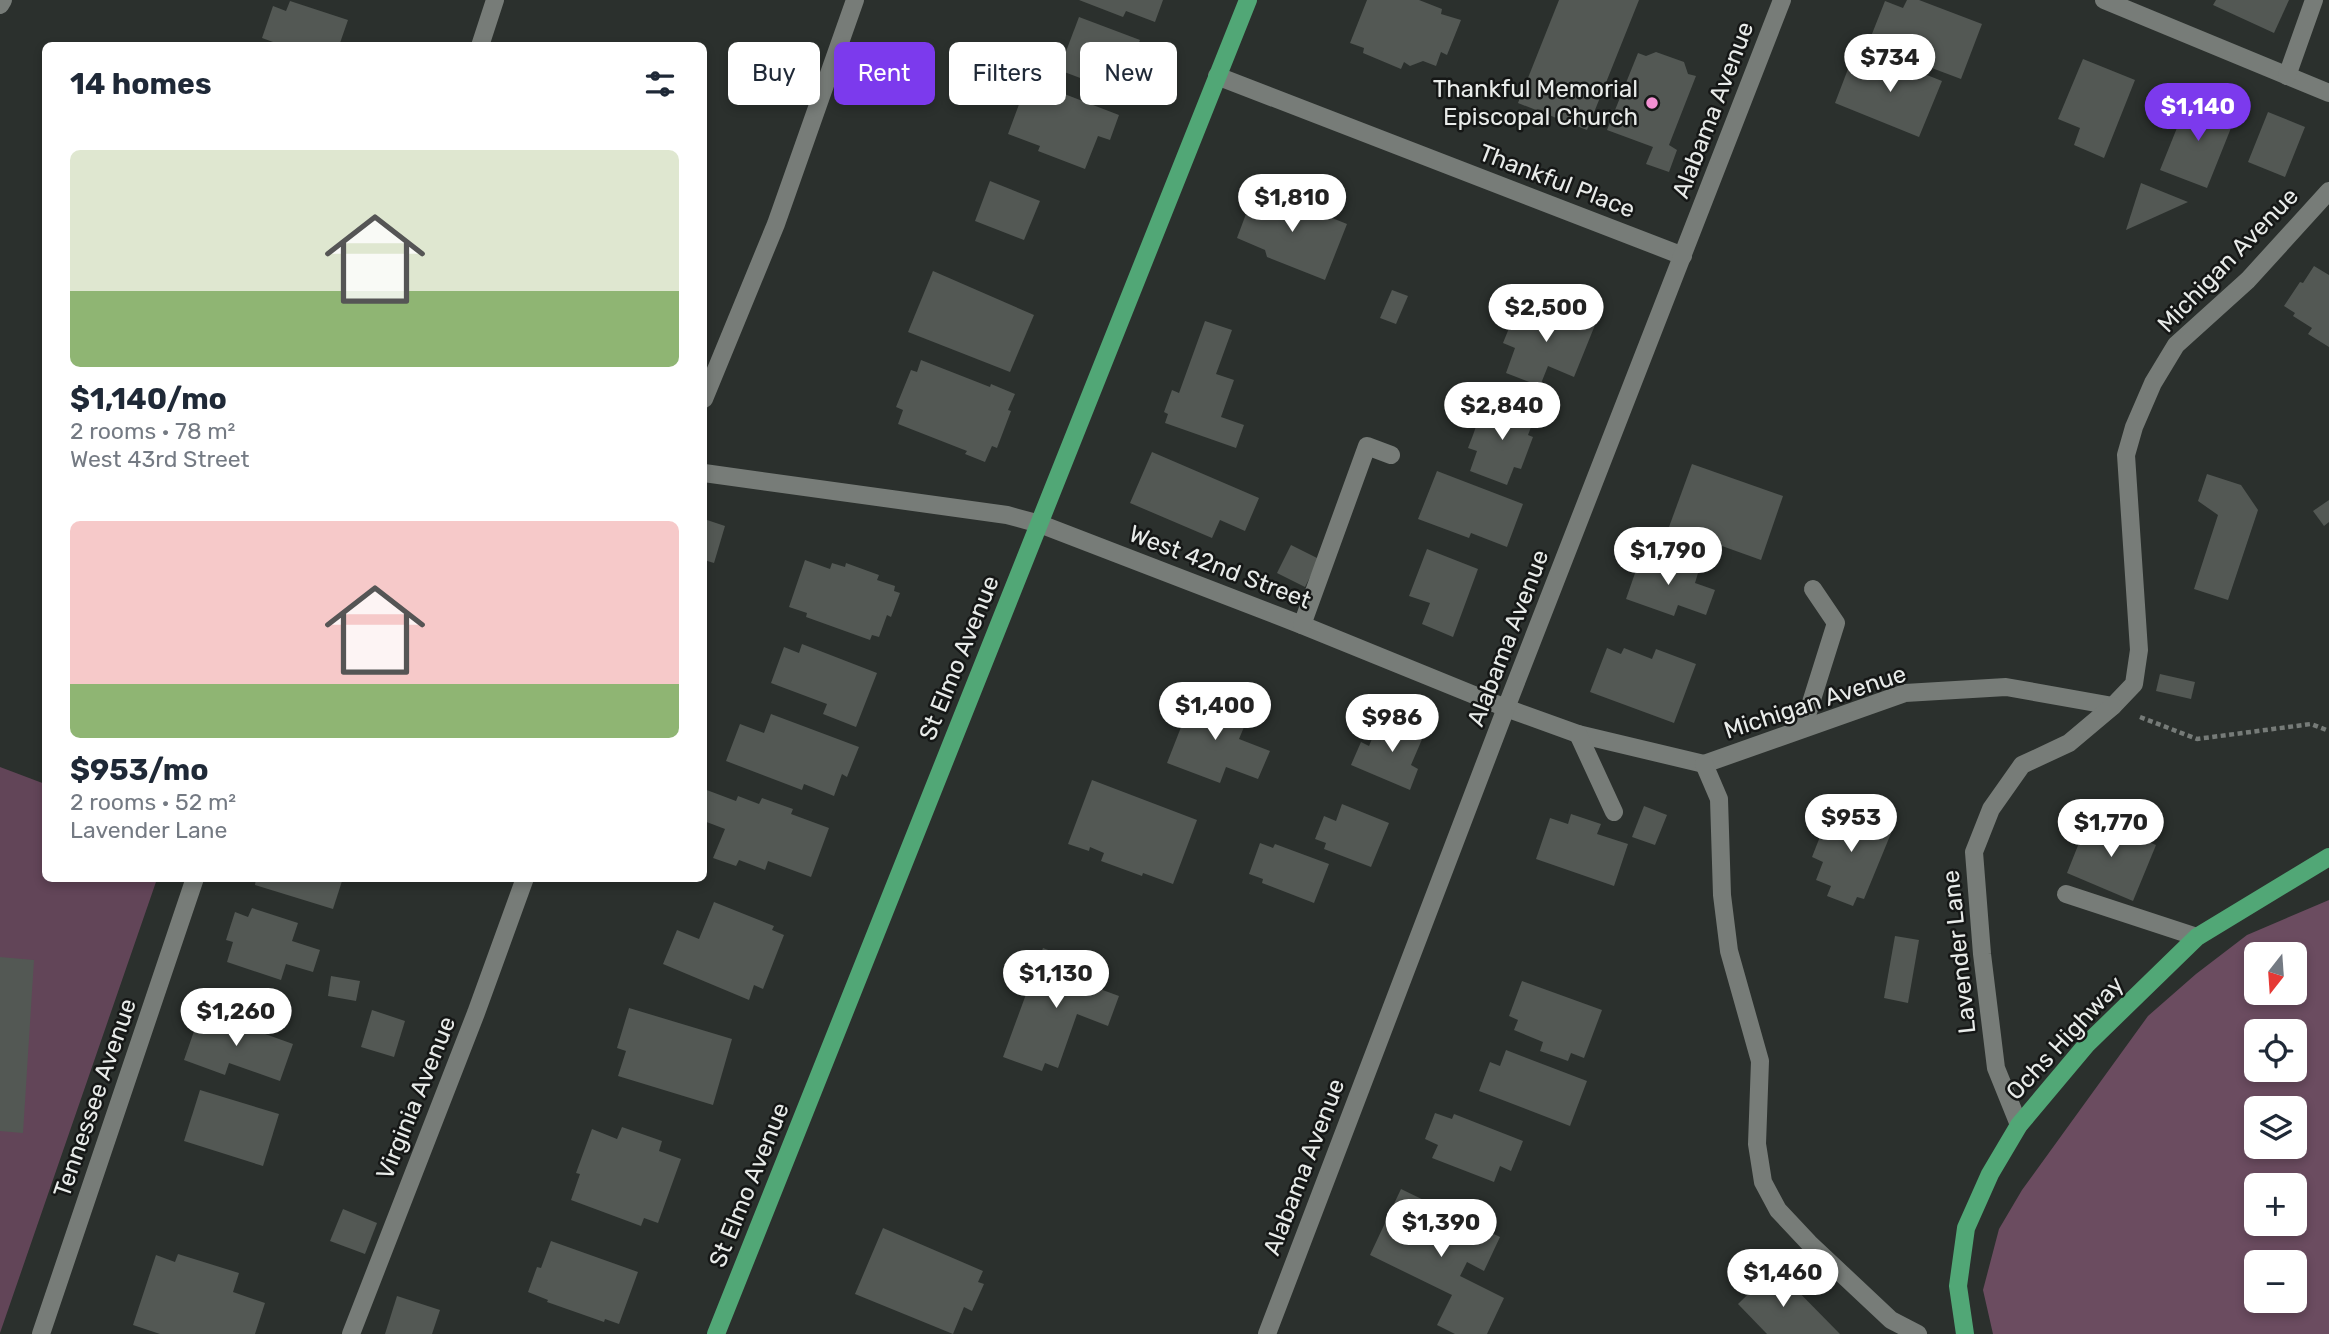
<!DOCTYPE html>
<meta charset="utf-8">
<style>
body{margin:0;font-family:Rubik,sans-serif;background:#f6f6f7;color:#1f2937;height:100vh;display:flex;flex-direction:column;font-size:26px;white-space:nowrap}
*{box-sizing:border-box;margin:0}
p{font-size:23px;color:#747a83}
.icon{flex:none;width:38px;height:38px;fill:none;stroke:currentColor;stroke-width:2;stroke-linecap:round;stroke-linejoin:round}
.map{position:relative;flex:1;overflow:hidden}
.details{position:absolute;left:42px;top:42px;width:665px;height:840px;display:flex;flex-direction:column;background:#fff;border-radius:10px;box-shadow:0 4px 10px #0003}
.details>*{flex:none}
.top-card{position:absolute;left:728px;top:42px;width:665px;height:63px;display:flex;gap:14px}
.needle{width:46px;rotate:197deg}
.controls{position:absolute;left:2244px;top:942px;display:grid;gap:14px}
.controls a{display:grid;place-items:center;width:63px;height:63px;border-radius:10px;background:#fff;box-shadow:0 4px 10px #0003;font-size:35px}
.price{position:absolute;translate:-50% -60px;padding:0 16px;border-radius:24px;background:#fff;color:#222;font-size:23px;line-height:46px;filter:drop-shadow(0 2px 4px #0008)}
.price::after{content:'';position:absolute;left:50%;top:42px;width:21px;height:16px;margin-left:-10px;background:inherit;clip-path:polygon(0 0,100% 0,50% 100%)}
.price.active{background:#7c3aed;color:#fff}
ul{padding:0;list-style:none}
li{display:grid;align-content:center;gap:14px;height:371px;padding:0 28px}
li span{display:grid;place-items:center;height:217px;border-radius:10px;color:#555}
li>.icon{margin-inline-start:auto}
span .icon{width:126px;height:126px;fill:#fffc;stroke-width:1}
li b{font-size:30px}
h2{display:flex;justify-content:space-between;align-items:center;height:84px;padding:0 28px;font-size:30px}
.tag{padding:0 24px;border-radius:10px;background:#fff;box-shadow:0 4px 10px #0003;font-size:24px;line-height:63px}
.tag.active{background:#7c3aed;color:#fff}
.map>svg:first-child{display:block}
.green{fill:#624558}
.forest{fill:#6b4c60;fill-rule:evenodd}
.building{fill:#535854}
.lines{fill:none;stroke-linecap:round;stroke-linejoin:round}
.path{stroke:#767b78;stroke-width:4.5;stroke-dasharray:5 3.5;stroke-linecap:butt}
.minor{stroke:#777c78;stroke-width:18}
.major{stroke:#51a776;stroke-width:18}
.poi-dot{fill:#f491d3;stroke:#151716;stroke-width:2.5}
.labels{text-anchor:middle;stroke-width:5;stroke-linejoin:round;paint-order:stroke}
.poi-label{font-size:24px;fill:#e8ebe9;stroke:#151716;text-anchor:end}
.street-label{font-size:24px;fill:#e8ebe9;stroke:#151716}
</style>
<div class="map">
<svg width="2329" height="1334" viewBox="0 0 2329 1334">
<rect width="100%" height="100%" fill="#2b302d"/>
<polygon class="green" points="0,767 45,784 46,878 157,879 0,1333"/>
<path class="forest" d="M2329,900V1334H1993L1983,1290L1999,1229L2022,1190L2148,1016L2196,974L2247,935ZM2256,954H2294V992H2256ZM2256,1031H2294V1069H2256ZM2256,1108H2294V1146H2256ZM2256,1185H2294V1223H2256ZM2256,1262H2294V1300H2256Z"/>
<g class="building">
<polygon points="1079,0 1163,0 1155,22 1126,11 1123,17"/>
<polygon points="1367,0 1419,0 1442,9 1441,14 1461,20 1447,55 1441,52 1436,66 1423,61 1410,66 1404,62 1401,69 1363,53 1364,48 1350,43"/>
<polygon points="1559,0 1639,0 1587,130 1518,103"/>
<polygon points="1907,0 1919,0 1982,24 1961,79 1868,44 1885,1 1903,8"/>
<polygon points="2216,0 2289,0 2274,33 2213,5"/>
<polygon points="290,1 348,20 340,43 347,46 272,46 273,42 262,38 273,6 286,11"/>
<polygon points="1079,17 1140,40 1120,93 1059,70"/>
<polygon points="863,44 907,61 890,104 847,88"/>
<polygon points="1656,52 1684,62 1688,74 1696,76 1669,145 1677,150 1669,172 1646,164 1653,147 1607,130 1638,53 1646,56"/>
<polygon points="1869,52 1942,81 1919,137 1835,103 1848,69 1861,74"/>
<polygon points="2083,59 2135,80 2104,158 2074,145 2080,128 2058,119"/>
<polygon points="1028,80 1119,115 1110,140 1098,136 1085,169 1038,151 1040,146 1008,134"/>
<polygon points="2195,98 2232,113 2227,126 2231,128 2207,188 2160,170 2185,108 2191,110"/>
<polygon points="2268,112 2305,127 2285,177 2248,162"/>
<polygon points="990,181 1040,201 1024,240 975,221"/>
<polygon points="2141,183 2188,202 2126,230"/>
<polygon points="1265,191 1347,224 1325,280 1267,257 1265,250 1237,238 1252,198"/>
<polygon points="2314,266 2329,275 2329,347 2308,334 2312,328 2293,316 2295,313 2284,306 2300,282 2303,283"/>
<polygon points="933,271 1034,315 1010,372 908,332"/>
<polygon points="1392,290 1408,296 1396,324 1380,318"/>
<polygon points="1518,306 1555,321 1559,311 1595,325 1574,377 1548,366 1540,386 1506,373 1515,348 1503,343"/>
<polygon points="1205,321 1232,330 1216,374 1234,380 1221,417 1244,425 1236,448 1165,423 1168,414 1164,412 1172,390 1179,393"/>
<polygon points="921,360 990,387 991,384 1015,394 1008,410 1011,411 997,448 992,446 985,462 965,454 967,451 898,424 903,410 896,407 911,370 917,372"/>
<polygon points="1497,400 1536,414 1528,435 1533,437 1521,469 1514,467 1507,485 1470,471 1477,451 1468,448 1473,435 1480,415 1490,418"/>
<polygon points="1152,452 1259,498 1245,531 1220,520 1212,538 1130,503"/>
<polygon points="1692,464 1783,496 1761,560 1669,527"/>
<polygon points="1437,471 1523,504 1507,547 1471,533 1469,538 1418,519"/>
<polygon points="2207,474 2241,485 2258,510 2228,600 2194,589 2218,515 2198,501"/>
<polygon points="2329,500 2329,522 2324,526 2313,511"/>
<polygon points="704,519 725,526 714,563 704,560"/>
<polygon points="1291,545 1319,559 1305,587 1277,573"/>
<polygon points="1427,549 1478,569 1453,637 1422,624 1430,603 1409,596"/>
<polygon points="1642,553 1698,573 1695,583 1715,590 1706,615 1678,605 1674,616 1626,599"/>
<polygon points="805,560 830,569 832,563 845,567 846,563 879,575 877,580 895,586 894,591 900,593 891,617 887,615 879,637 872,635 870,640 806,617 807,613 789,607"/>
<polygon points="802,644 877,673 856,727 823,714 827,704 771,683 784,647 799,653"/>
<polygon points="1607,648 1621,654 1624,648 1652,659 1656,649 1696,664 1674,723 1590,692"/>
<polygon points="2160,674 2195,682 2191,699 2156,691"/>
<polygon points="1194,694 1249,715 1239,739 1270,751 1258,779 1226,767 1220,783 1167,763"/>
<polygon points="771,714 859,747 847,777 842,774 834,796 804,784 802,790 726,761 740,724 764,733"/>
<polygon points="1400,719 1426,730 1411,765 1418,769 1410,790 1351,765 1361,742 1369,746 1377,727 1394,734"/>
<polygon points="1092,780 1197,820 1173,884 1143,873 1142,876 1101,861 1104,853 1090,847 1089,851 1068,844"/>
<polygon points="704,789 736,801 738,796 759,804 762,798 793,809 791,814 829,828 811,877 768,861 765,870 739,860 736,866 713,858 725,829 704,821"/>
<polygon points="1342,804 1389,823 1371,867 1324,849 1326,843 1315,839 1324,816 1336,821"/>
<polygon points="1644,806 1667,815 1655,845 1632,837"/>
<polygon points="1845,806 1894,826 1864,899 1857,897 1853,906 1827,896 1831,886 1816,880 1823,862 1812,857 1827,819 1837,824"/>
<polygon points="1571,814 1601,824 1597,834 1628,844 1614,886 1536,859 1550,818 1568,824"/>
<polygon points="2089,818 2156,845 2133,901 2067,873"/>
<polygon points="1260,843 1273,848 1275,844 1329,864 1314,903 1262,883 1263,879 1249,874"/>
<polygon points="256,878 343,878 333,909 255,885"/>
<polygon points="714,902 774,926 772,930 784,935 763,989 754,985 749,1000 663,964 677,930 699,939"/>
<polygon points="252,908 298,923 292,941 320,950 313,972 286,964 281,980 227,962 233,942 226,940 235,912 248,917"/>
<polygon points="1895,936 1919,940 1908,1003 1884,998"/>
<polygon points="1043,948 1090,966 1087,973 1092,975 1089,985 1119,996 1108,1026 1077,1014 1058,1068 1045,1063 1042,1071 1003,1057"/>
<polygon points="0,957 34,960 23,1133 0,1131"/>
<polygon points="331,976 360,981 356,1001 328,996"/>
<polygon points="1522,981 1602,1010 1584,1058 1571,1053 1568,1061 1540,1051 1543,1042 1514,1030 1518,1020 1509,1016"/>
<polygon points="629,1008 732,1039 713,1105 618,1076 626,1051 617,1048"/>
<polygon points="372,1010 405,1021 394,1057 361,1047"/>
<polygon points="201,1011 293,1044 280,1081 229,1063 225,1075 184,1060"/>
<polygon points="1506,1050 1587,1081 1570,1126 1479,1091 1490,1062 1500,1066"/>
<polygon points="200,1090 279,1114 263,1166 184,1141"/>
<polygon points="1435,1113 1452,1119 1454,1114 1523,1141 1511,1171 1500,1166 1494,1182 1432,1158 1438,1145 1425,1139"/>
<polygon points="622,1127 662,1141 659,1151 681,1159 658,1223 644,1218 641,1226 571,1200 580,1174 576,1173 592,1129 617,1139"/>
<polygon points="1401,1189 1500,1237 1484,1271 1467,1262 1460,1276 1504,1298 1487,1334 1455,1334 1437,1325 1452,1295 1370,1255"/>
<polygon points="343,1209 377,1223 365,1254 330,1241"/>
<polygon points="883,1228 983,1271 978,1282 984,1284 972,1311 964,1307 953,1334 855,1294"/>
<polygon points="551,1241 638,1272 619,1324 605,1319 604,1322 547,1302 548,1300 528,1292 537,1267 541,1268"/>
<polygon points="178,1254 239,1273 233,1292 265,1303 255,1334 160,1334 133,1325 156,1255 175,1262"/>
<polygon points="1775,1268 1840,1334 1767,1334 1738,1304"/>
<polygon points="397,1296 440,1310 432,1334 385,1334"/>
</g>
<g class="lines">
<polyline class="path" points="2140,717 2197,739 2311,724 2329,731"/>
<g class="minor">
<polyline points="2104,0 2329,93"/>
<polyline points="0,5 3,0"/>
<polyline points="480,46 495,0"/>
<polyline points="1217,76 1683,256"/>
<polyline points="2287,76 2314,0"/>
<polyline points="704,399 776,224 855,0"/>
<polyline points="704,473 1007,515 1040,524 1302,625 1506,708 1578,734 1704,764"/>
<polyline points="1302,625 1367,446 1391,455"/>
<polyline points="1803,728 1836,623 1813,589"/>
<polyline points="1578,734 1614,812"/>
<polyline points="1704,764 1905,693 2006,687 2113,706 2134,684 2139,650 2126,455 2134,427 2153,383 2176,345 2248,280 2329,191"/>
<polyline points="1704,764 1719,799 1722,895 1729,951 1760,1061 1757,1144 1763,1182 1778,1210 1809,1243 1891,1320 1918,1334"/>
<polyline points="2066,894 2197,937"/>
<polyline points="2019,1125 1996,1068 1982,954 1974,852 1991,809 2022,765 2069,743 2113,706"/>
<polyline points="41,1334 195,878"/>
<polyline points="351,1334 476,1013 525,878"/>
<polyline points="1267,1334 1506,708 1782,0"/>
</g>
<g class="major">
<polyline points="716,1334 1248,0"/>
<polyline points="1965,1334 1958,1286 1966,1228 1990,1174 2019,1125 2087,1044 2197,937 2329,857"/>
</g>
</g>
<circle class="poi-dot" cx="1652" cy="103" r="7"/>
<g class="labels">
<g class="poi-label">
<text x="1638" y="97">Thankful Memorial<tspan x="1638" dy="28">Episcopal Church</tspan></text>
</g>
<g class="street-label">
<text transform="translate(1713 110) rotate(-69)" y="8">Alabama Avenue</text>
<text transform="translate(1557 181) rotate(21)" y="8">Thankful Place</text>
<text transform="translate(2228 260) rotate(-46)" y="8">Michigan Avenue</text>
<text transform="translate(1220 567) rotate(21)" y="8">West 42nd Street</text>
<text transform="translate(1508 638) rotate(-69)" y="8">Alabama Avenue</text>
<text transform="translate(959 658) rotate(-68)" y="8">St Elmo Avenue</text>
<text transform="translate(1815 702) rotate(-18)" y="8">Michigan Avenue</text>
<text transform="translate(1959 952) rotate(-96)" y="8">Lavender Lane</text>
<text transform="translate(2065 1038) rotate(-47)" y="8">Ochs Highway</text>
<text transform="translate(95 1098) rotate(-71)" y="8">Tennessee Avenue</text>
<text transform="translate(416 1098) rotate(-68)" y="8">Virginia Avenue</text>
<text transform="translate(1304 1167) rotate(-69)" y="8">Alabama Avenue</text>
<text transform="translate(749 1185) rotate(-68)" y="8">St Elmo Avenue</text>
</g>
</g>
</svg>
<div class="controls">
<a><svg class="needle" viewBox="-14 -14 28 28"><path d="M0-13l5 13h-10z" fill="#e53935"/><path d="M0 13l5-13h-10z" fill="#747a83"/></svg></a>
<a><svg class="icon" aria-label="locate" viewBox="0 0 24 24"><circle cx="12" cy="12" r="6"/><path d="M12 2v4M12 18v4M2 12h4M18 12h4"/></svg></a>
<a><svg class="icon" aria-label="layers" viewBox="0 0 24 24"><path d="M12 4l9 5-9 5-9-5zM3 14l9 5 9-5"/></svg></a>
<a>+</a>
<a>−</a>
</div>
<b class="price" style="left:1890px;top:94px">$734</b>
<b class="price active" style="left:2198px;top:143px">$1,140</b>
<b class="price" style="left:1292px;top:234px">$1,810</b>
<b class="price" style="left:1546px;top:344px">$2,500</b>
<b class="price" style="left:1502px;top:442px">$2,840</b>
<b class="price" style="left:1668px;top:587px">$1,790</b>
<b class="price" style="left:1215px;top:742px">$1,400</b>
<b class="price" style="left:1392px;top:754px">$986</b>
<b class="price" style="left:1851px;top:854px">$953</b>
<b class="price" style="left:2111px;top:859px">$1,770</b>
<b class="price" style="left:1056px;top:1010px">$1,130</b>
<b class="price" style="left:236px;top:1048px">$1,260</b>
<b class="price" style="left:1441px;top:1259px">$1,390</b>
<b class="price" style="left:1783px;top:1309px">$1,460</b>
<div class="top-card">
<a class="tag">Buy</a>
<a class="tag active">Rent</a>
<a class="tag">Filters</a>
<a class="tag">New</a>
</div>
<section class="details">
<h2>14 homes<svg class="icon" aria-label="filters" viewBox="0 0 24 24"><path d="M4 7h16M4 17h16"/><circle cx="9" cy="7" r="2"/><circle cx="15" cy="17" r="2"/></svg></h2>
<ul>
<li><span style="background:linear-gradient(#dfe7d0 65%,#8fb573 0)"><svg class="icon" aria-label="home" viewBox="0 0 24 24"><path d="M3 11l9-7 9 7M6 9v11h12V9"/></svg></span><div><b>$1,140/mo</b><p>2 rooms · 78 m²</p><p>West 43rd Street</p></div></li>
<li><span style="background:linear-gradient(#f6c9c9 75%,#8fb573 0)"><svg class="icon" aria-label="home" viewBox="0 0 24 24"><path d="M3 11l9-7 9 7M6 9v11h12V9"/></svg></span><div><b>$953/mo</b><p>2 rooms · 52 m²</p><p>Lavender Lane</p></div></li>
</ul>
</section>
</div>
